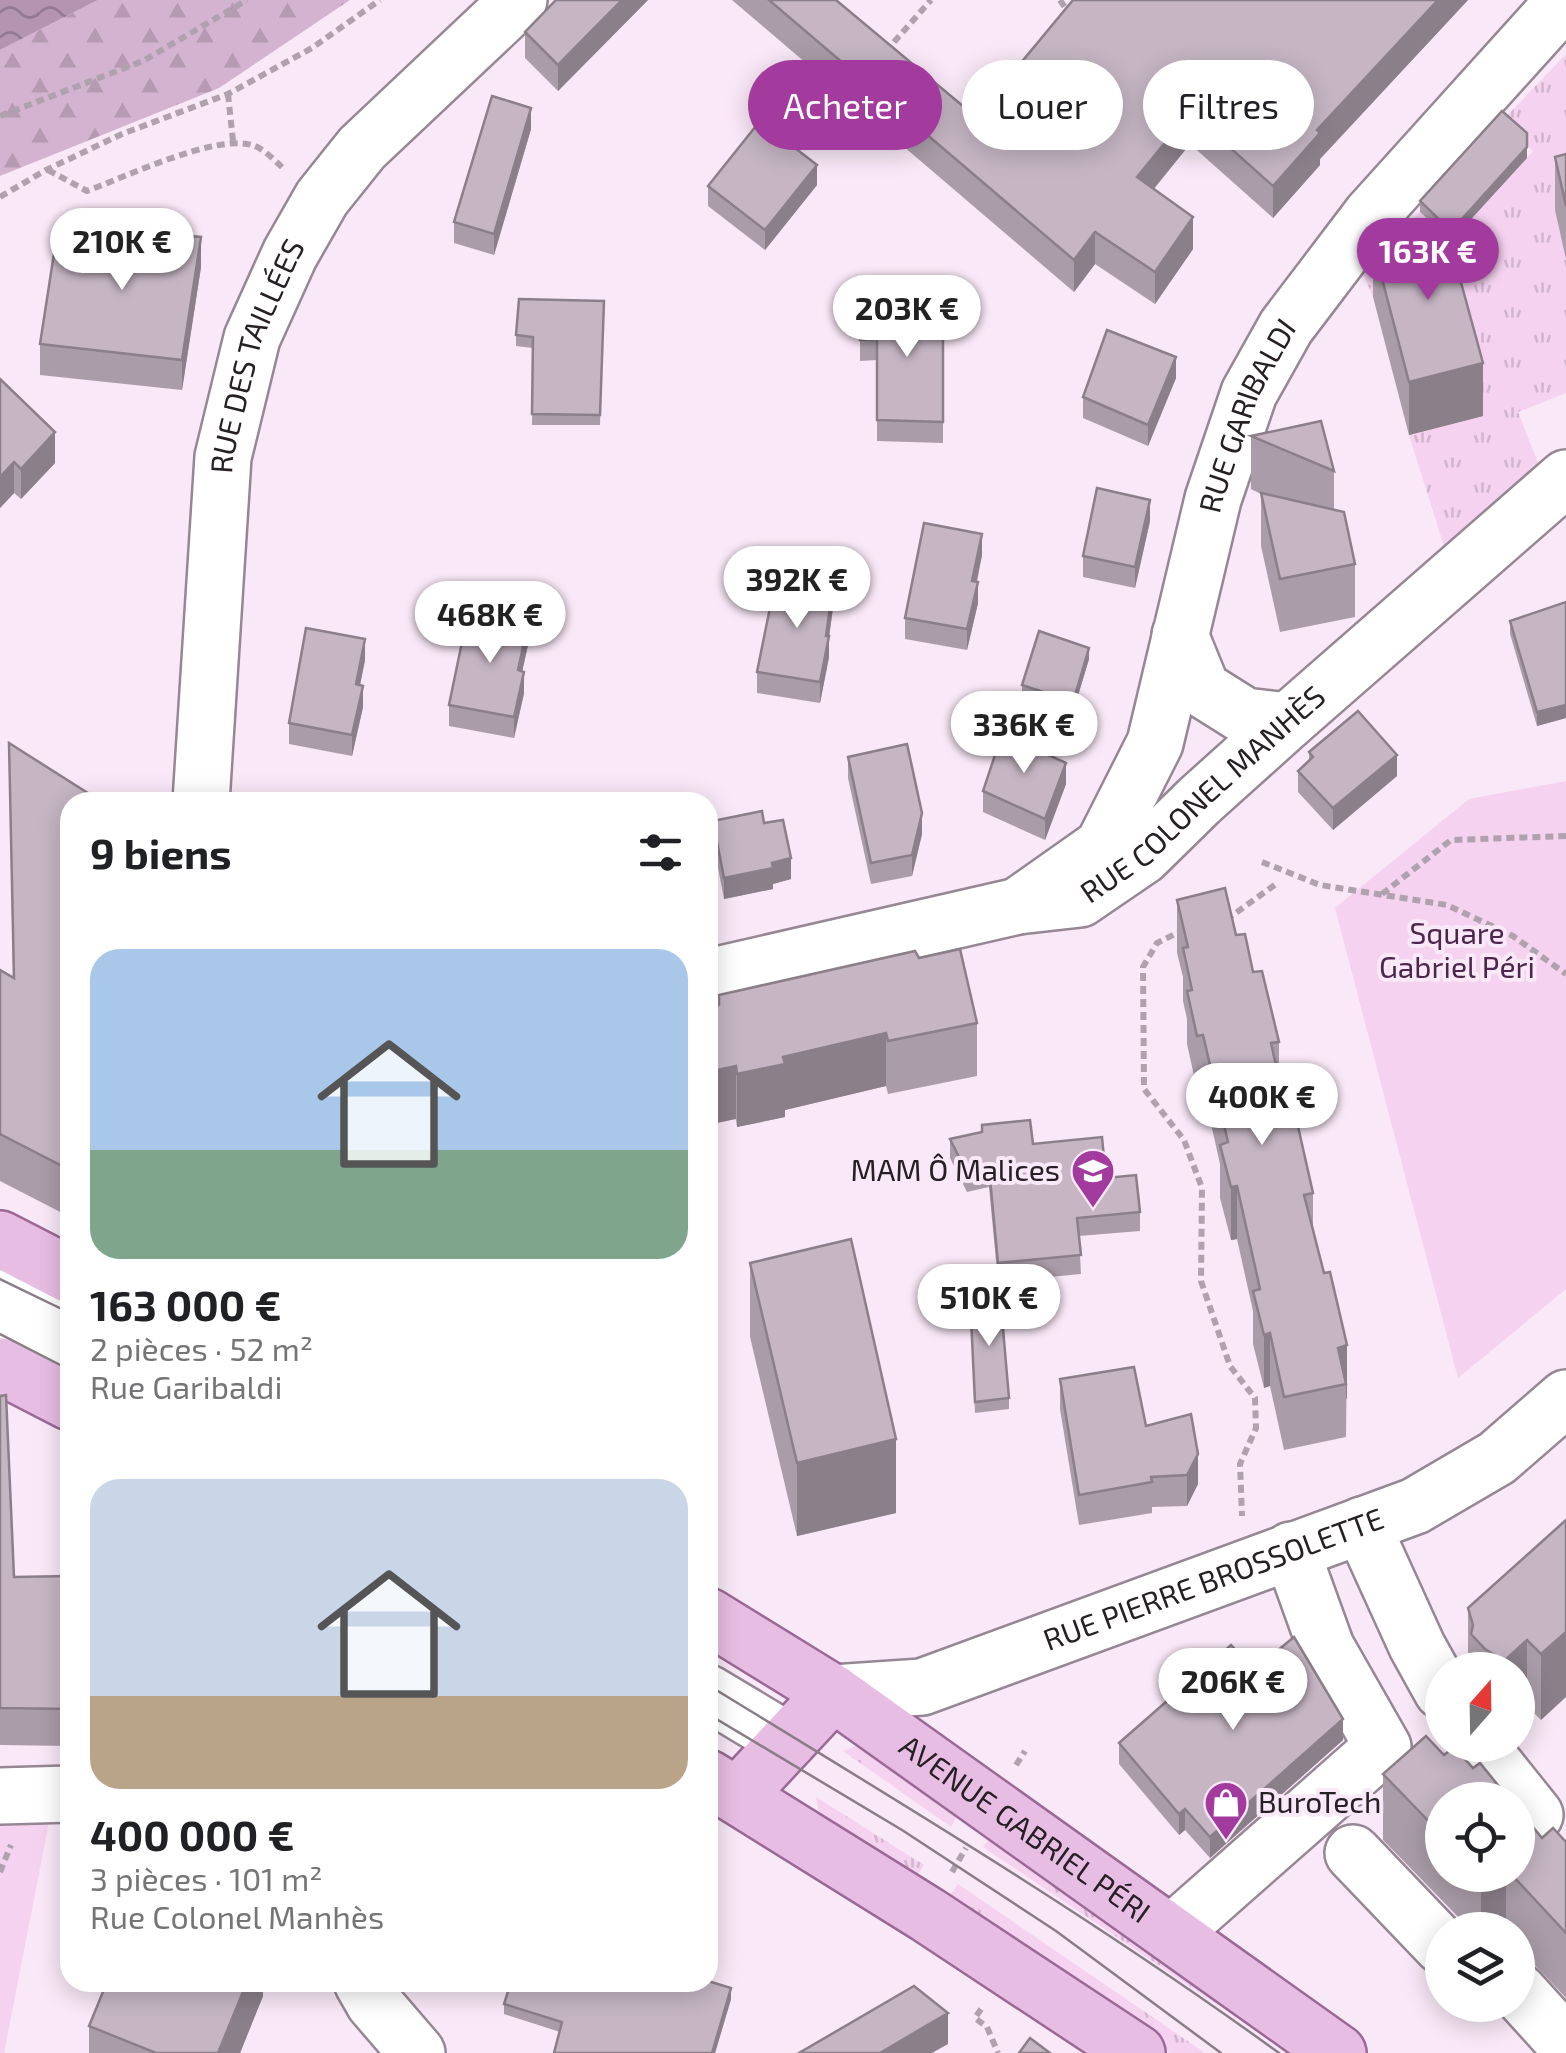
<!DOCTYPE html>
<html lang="fr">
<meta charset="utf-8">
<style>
body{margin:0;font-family:"Exo 2",sans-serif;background:#f2f2f2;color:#202124;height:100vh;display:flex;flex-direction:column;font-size:38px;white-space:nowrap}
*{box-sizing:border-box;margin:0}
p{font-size:32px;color:#757577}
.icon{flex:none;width:55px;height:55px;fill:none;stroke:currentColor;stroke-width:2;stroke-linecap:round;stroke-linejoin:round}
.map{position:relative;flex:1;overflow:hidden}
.panel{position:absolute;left:60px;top:792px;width:658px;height:1200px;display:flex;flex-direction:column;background:#fff;border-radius:30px;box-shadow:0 5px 25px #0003}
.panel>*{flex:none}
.top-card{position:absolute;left:748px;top:60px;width:668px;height:90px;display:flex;gap:20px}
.needle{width:65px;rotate:20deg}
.buttons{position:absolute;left:1425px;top:1652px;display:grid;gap:20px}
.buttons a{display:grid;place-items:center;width:110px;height:110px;border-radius:50%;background:#fff;box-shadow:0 5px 25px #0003;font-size:50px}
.price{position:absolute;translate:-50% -85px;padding:0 22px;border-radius:35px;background:#fff;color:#222;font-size:32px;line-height:65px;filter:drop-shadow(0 2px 5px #0008)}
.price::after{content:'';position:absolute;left:50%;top:60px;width:30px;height:22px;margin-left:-15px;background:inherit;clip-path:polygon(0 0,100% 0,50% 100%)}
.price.active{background:#a33b9e;color:#fff}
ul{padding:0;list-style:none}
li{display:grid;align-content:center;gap:20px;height:530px;padding:0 30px}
li span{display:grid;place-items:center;height:310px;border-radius:30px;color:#555}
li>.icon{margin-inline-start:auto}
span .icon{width:180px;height:180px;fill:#fffc;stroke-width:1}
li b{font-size:42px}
h2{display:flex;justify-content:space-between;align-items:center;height:120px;padding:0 30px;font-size:42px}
.tag{padding:0 35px;border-radius:45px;background:#fff;box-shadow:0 5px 25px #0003;font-size:35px;line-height:90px}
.tag.active{background:#a33b9e;color:#fff}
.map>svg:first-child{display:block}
.grass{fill:url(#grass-tufts)}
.forest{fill:url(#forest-firs)}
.park{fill:#f4d2f0}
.water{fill:url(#water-waves)}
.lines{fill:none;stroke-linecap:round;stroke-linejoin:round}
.minor-casing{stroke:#968794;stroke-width:60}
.major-casing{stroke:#9a6995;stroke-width:60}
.path{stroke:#afa2ae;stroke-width:6;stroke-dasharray:8 5;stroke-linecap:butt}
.minor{stroke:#fff;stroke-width:55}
.major{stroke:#e8bde4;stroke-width:55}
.tram{stroke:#897d87;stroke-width:2.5}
.wall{fill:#aa9da9}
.shaded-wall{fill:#8b7f89}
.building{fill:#c6b6c4;stroke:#8b7f89;stroke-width:2.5}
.labels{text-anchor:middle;stroke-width:8;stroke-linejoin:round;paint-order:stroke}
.street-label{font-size:30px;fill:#262025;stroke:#f9e8f7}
.park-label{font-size:30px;fill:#4e254c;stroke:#f9e8f7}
.poi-label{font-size:30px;fill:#262025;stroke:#f9e8f7;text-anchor:end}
</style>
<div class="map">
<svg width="1566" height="2053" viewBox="0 0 1566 2053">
<defs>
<pattern id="grass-tufts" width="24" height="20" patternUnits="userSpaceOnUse" patternTransform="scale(2.5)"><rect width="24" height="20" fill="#f4d2f0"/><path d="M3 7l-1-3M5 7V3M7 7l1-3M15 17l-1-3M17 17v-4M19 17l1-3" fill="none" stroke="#d1b4ce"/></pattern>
<pattern id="forest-firs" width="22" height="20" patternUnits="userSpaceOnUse" patternTransform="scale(2.5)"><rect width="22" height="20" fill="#d4b3d0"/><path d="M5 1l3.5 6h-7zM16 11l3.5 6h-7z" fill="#b69ab2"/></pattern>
<pattern id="water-waves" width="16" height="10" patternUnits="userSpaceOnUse" patternTransform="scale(2.5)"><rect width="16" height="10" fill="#b494b1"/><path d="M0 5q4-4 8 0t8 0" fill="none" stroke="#927890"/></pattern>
</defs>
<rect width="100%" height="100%" fill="#f9e8f7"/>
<g class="grass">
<polygon points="1566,54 1566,393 1518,412 1538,463 1444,546 1409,435 1482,415 1444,277 1373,297 1361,269 1420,212 1451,241 1533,151 1502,121"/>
<polygon points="856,1746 959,1812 951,1827 843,1751"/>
<polygon points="816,1797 924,1865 915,1879 820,1818"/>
<polygon points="995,1832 1320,2053 1289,2053 983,1847"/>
<polygon points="958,1884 1205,2053 1170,2053 946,1901"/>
</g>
<polygon class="forest" points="98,0 350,0 219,88 0,176 0,50"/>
<g class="park">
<polygon points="1566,781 1566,1289 1458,1378 1335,908 1469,799"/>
<polygon points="49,1822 4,2053 0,2053 0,1823"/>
</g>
<polygon class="water" points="0,0 98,0 0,50"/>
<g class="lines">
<defs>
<g id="minor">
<polyline points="1180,635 1202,689 1245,716 1288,721"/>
<path id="s1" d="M201,802L223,457L252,338L290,254L322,198L362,148L519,0"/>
<path id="s2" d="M1018,906L1103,846L1155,743L1213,499L1249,393L1286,327L1371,215L1565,0"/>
<path id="s3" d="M708,977L1018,906L1080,899L1143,856L1199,801L1288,721L1566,478"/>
<polyline points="0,1279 70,1313"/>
<polyline points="0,1334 70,1370"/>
<polyline points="1362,1525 1417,1646 1442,1691"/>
<polyline points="708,1693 788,1741"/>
<path id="s4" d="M833,1693L922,1687L1415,1506L1497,1458L1566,1398"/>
<polyline points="1479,1745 1535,1815"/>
<polyline points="0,1796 70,1794"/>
<polyline points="1353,1853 1442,1946"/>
<polyline points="1172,1933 1383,1747 1326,1647 1291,1550"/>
<polyline points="362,1982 374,2003 417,2053"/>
<polyline points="1518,1991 1566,2044"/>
</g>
<g id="major">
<polyline points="0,1239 70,1275"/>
<polyline points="0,1366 70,1402"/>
<path id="s5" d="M708,1616L833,1693L1338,2053"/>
<polyline points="708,1778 928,1915 1137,2053"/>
<polyline points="738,1795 833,1693"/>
</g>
</defs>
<use href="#minor" class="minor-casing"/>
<use href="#major" class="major-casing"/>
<g class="path">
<polyline points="1060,0 1070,15"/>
<polyline points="894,42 931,0"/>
<polyline points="228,94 233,141"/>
<polyline points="0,116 143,61 247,0"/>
<path d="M48,170L87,191C125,177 215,134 252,145C263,148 274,160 283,168"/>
<polyline points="0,197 46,170 122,134 228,94 312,48 380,0"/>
<polyline points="1262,862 1320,885 1447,905 1513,936 1566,974"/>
<polyline points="1382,894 1451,840 1566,836"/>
<polyline points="1226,920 1276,884"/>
<polyline points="1185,929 1157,943 1143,967 1144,1089 1184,1140 1202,1188 1201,1281 1230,1366 1255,1398 1256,1428 1240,1464 1242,1516"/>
<polyline points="1016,1765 1025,1751"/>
<polyline points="0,1872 11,1845"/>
<polyline points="952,1872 966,1848"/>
<polyline points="981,2009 975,2018 987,2027 998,2053"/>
</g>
<use href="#minor" class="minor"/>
<use href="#major" class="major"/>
<g class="tram">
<polyline points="0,1279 70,1313"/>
<polyline points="0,1334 70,1370"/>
<path d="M708,1685C901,1803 1096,1920 1279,2053"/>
<polyline points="708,1714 902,1830 1056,1931 1221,2053"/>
</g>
</g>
<g class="wall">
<polygon points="648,0 558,91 525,58 525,32"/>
<polygon points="732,0 836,0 976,117 1073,0 1468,0 1320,159 1320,165 1273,218 1190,144 1154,189 1193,249 1155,304 1095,264 1074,292"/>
<polygon points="531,129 494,255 454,243 454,222"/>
<polygon points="1566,154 1566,259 1555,210 1555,157"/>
<polygon points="1527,158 1451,241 1449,240 1483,416 1409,435 1373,297 1373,244 1436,227 1420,212 1420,201"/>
<polygon points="817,185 765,250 708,206 708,186"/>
<polygon points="201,267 182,390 40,375 40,344"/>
<polygon points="604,301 600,425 532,425 533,348 516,346 516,335"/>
<polygon points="860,304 943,304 943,443 877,441 877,360 860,361"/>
<polygon points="1176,378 1148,446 1083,418 1083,397"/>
<polygon points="0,379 55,463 21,499 14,493 0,508"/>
<polygon points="1251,436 1334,471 1334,510 1355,564 1355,617 1280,632 1261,546 1261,494 1251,489"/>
<polygon points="1150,521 1135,588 1083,577 1083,556"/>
<polygon points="982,555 977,582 978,603 967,650 905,639 905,618"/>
<polygon points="1566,602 1566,718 1537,726 1510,634 1510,621"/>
<polygon points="833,608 829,636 829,657 820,703 757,693 757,672"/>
<polygon points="528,645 522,671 524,693 514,738 449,726 449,705"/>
<polygon points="1089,659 1073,712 1022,695 1022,685"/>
<polygon points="365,660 360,685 363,707 352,756 289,744 289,723"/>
<polygon points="9,743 70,802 70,1217 0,1181 0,970 13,978"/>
<polygon points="1309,752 1397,776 1333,830 1298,792 1298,771 1309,761"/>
<polygon points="848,757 922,834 912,876 871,884 848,778"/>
<polygon points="1066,784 1045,840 983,812 983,791"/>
<polygon points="713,821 764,823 791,879 773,884 773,889 724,899 713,842"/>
<polygon points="1177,900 1236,935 1253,972 1279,1042 1279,1080 1289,1124 1313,1193 1313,1230 1324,1273 1347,1345 1346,1437 1284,1450 1270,1386 1264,1388 1253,1344 1253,1311 1237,1239 1231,1240 1220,1198 1220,1164 1203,1088 1197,1089 1187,1044 1187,1019 1183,1001 1183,977 1177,953"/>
<polygon points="919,958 977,1023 977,1076 888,1094 886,1086 785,1110 785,1117 737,1127 719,1005"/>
<polygon points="950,1139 1033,1144 1106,1178 1140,1212 1140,1231 1079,1236 1081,1274 998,1282 989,1187 967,1192 950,1158"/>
<polygon points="750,1263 896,1513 797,1536 750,1337"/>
<polygon points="970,1296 1009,1398 1009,1409 975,1413"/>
<polygon points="1060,1379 1146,1426 1198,1484 1187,1506 1152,1507 1152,1513 1079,1525 1060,1409"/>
<polygon points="0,1396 14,1577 70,1576 70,1746 0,1745"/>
<polygon points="1566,1520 1541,1720 1527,1706 1518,1670 1468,1670 1468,1608"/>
<polygon points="1254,1670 1343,1740 1210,1858 1185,1830 1179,1835 1119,1764 1119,1743"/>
<polygon points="1383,1774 1442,1800 1442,1875 1518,1875 1542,1838 1566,1842 1566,1998 1518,1947 1518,1930 1467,1930 1465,1924 1383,1840"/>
<polygon points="263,1982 263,1996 240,2053 89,2053 89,2026"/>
<polygon points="731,1999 715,2053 554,2053 560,2032 504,2014 504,2004"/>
</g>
<g class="shaded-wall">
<polygon points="622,0 648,0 558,91 558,65"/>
<polygon points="1438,0 1468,0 1320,159 1320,165 1273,218 1273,186 1317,130"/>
<polygon points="531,108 531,129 494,255 494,234"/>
<polygon points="1190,112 1190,144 1137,209 1137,177"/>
<polygon points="1527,147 1527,158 1451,241 1451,231"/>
<polygon points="817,165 817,185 765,250 765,230"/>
<polygon points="1193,217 1193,249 1155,304 1155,272"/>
<polygon points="1095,232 1095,264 1074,292 1074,260"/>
<polygon points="201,237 201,267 182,390 182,360"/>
<polygon points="1176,357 1176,378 1148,446 1148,425"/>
<polygon points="1483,363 1483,416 1409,435 1409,382"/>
<polygon points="55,432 55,463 21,499 21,469"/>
<polygon points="14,462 14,493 0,508 0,477"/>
<polygon points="1150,500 1150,521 1135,588 1135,567"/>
<polygon points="982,534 982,555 972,602 972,581"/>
<polygon points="978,582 978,603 967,650 967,629"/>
<polygon points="833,586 833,608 829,637 829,657 820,703 820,682"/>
<polygon points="528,624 528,645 518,691 518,670"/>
<polygon points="365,639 365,660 356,705 356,684"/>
<polygon points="1089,648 1089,659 1073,712 1073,702"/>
<polygon points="524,672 524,693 514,738 514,717"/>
<polygon points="363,686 363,707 352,756 352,735"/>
<polygon points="1566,705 1566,718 1537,726 1537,712"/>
<polygon points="1397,755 1397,776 1333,830 1333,808"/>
<polygon points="1066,763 1066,784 1045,840 1045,819"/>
<polygon points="922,813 922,834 912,876 912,855"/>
<polygon points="791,858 791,879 773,884 773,889 724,899 724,878"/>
<polygon points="886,1033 886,1086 785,1110 785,1117 737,1127 737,1074 783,1057"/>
<polygon points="736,1066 736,1119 708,1125 708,1072"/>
<polygon points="1237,1186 1237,1239 1231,1240 1231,1187"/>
<polygon points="1270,1333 1270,1386 1264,1388 1264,1335"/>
<polygon points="1347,1345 1347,1398 1346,1399 1346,1384 1338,1348"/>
<polygon points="896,1439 896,1513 797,1536 797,1463"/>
<polygon points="1198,1454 1198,1484 1187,1506 1187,1475"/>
<polygon points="1566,1632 1566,1697 1541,1720 1541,1654"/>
<polygon points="1527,1640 1527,1706 1518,1715 1518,1670 1504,1670 1504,1661"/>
<polygon points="1343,1719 1343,1740 1210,1858 1210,1837"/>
<polygon points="1185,1809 1185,1830 1179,1835 1179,1814"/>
<polygon points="1498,1875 1506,1875 1506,1930 1481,1930 1481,1889"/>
<polygon points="247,1982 263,1982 263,1996 240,2053 218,2053"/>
<polygon points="731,1988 731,1999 715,2053 712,2053"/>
<polygon points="948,2013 948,2044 932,2053 880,2053"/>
</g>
<g class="building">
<polygon points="556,0 622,0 558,65 525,32"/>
<polygon points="769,0 836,0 976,117 1073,0 1438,0 1317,130 1320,133 1273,186 1190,112 1137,177 1193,217 1155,272 1095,232 1074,260"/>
<polygon points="492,96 531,108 494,234 454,222"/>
<polygon points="1502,111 1527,133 1527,147 1451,231 1420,201"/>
<polygon points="760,121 817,165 765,230 708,186"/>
<polygon points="1566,154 1566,206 1555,157"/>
<polygon points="1445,224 1483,363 1409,382 1373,244"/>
<polygon points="94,229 201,237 182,360 40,344 55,247"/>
<polygon points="519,299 604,301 600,415 532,414 533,337 516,335"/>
<polygon points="860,304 943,304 943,422 877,420 877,339 860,340"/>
<polygon points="1107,330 1176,357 1148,425 1083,397"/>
<polygon points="0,379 55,432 21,469 14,462 0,477"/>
<polygon points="1321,421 1334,471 1251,436"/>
<polygon points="1097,488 1150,500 1135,567 1083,556"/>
<polygon points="1261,493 1344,512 1355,564 1280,579"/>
<polygon points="924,523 982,534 972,581 978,582 967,629 905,618"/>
<polygon points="776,578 833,586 826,636 829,636 820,682 757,672"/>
<polygon points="1566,602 1566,705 1537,712 1510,621"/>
<polygon points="468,613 528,624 518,670 524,672 514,717 449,705"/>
<polygon points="306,628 365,639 356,684 363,686 352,735 289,723"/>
<polygon points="1039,631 1089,648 1073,702 1022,685"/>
<polygon points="1358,711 1397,755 1333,808 1298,771 1313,757 1309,752"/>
<polygon points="995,731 1066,763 1045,819 983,791 995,755"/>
<polygon points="9,743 102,802 70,802 70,1170 0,1134 0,970 14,978"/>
<polygon points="907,744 922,813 912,855 871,863 848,757"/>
<polygon points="762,811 764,823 783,820 791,858 772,863 773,868 724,878 713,821"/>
<polygon points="1225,888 1236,935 1245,934 1253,972 1262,971 1279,1042 1271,1043 1289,1124 1297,1122 1313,1193 1304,1195 1324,1273 1330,1272 1347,1345 1338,1348 1346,1384 1284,1397 1270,1333 1264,1335 1253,1291 1260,1289 1237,1186 1231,1187 1220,1145 1228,1142 1203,1035 1197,1036 1187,991 1192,990 1183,948 1188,947 1177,900"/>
<polygon points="960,949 977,1023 888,1041 886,1033 783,1057 785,1064 737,1074 736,1066 708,1072 708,1007 719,1005 719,995 915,951 919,958"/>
<polygon points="1030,1120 1033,1144 1102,1137 1106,1178 1136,1175 1140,1212 1077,1218 1081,1255 998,1263 989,1168 967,1173 950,1139 982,1132 982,1125"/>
<polygon points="851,1239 896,1439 797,1463 750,1263"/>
<polygon points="1000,1294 1009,1398 975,1402 970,1296"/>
<polygon points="1134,1367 1146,1426 1191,1414 1198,1454 1187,1475 1151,1477 1152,1482 1079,1495 1060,1379"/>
<polygon points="6,1395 14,1577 70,1576 70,1709 0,1708 0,1396"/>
<polygon points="1566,1520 1566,1632 1541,1654 1527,1640 1504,1661 1485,1649 1471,1634 1473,1625 1468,1608"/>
<polygon points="1294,1637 1343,1719 1210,1837 1185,1809 1179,1814 1119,1743 1231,1645 1254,1670"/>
<polygon points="1426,1736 1444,1755 1454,1747 1473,1768 1480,1763 1510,1800 1442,1800 1442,1835 1383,1774"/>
<polygon points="1518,1809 1542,1838 1553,1828 1566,1842 1566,1933 1512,1875 1518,1875"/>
<polygon points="1471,1875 1498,1875 1481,1889"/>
<polygon points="708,1981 731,1988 712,2053 554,2053 562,2022 504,2004 511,1982 708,1982"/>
<polygon points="107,1982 247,1982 218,2053 156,2053 89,2026"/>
<polygon points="914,1986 948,2013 880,2053 799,2053"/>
<polygon points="1030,2038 1050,2053 1019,2053"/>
</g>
<defs>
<symbol id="school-pin" viewBox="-11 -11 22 30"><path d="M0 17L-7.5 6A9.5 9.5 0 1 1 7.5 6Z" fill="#a33b9e" stroke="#f9e8f7"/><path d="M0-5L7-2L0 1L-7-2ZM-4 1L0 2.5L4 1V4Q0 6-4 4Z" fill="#fff"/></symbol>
<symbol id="shop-pin" viewBox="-11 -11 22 30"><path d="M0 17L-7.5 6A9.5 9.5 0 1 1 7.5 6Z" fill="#a33b9e" stroke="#f9e8f7"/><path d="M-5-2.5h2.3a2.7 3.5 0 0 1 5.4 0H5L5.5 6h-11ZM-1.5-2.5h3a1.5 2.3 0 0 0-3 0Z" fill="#fff"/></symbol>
</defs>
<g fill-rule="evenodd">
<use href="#school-pin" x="1068" y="1146" width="50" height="68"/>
<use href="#shop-pin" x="1201" y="1778" width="50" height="68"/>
</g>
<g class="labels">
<g class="street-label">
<text dy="10" stroke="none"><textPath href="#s1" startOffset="452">RUE DES TAILLÉES</textPath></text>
<text dy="10" stroke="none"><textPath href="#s2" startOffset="560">RUE GARIBALDI</textPath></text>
<text dy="10" stroke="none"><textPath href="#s3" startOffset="542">RUE COLONEL MANHÈS</textPath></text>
<text dy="10" stroke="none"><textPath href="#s4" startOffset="400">RUE PIERRE BROSSOLETTE</textPath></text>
<text dy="10" stroke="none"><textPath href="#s5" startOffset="382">AVENUE GABRIEL PÉRI</textPath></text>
</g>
<g class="park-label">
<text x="1457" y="944">Square<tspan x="1457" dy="34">Gabriel Péri</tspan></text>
</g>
<g class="poi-label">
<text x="1060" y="1181">MAM Ô Malices</text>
<text x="1258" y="1813" text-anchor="start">BuroTech</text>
</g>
</g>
</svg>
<div class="buttons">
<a><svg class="needle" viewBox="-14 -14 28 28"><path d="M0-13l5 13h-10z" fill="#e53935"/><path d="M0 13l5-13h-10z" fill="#757577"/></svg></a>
<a><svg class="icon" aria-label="locate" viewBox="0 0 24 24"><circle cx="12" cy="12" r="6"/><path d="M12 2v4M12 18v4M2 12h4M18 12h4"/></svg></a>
<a><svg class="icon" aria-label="layers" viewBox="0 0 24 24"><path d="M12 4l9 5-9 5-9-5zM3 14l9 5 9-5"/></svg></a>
</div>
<b class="price" style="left:122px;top:293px">210K €</b>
<b class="price active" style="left:1428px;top:303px">163K €</b>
<b class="price" style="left:907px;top:360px">203K €</b>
<b class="price" style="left:797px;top:631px">392K €</b>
<b class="price" style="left:490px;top:666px">468K €</b>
<b class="price" style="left:1024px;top:776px">336K €</b>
<b class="price" style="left:1262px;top:1148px">400K €</b>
<b class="price" style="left:989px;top:1349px">510K €</b>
<b class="price" style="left:1233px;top:1733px">206K €</b>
<div class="top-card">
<a class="tag active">Acheter</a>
<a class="tag">Louer</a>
<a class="tag">Filtres</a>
</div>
<section class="panel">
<h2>9 biens<svg class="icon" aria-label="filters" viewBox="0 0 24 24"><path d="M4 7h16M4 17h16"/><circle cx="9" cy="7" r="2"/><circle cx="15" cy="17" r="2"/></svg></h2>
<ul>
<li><span style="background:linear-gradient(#a9c7e8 65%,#7fa58c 0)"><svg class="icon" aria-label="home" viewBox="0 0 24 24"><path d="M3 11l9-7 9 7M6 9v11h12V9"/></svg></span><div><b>163 000 €</b><p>2 pièces · 52 m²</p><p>Rue Garibaldi</p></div></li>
<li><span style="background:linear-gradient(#c9d6e8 70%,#b9a48a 0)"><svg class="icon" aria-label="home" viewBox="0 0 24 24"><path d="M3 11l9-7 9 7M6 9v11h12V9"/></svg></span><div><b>400 000 €</b><p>3 pièces · 101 m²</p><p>Rue Colonel Manhès</p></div></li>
</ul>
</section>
</div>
